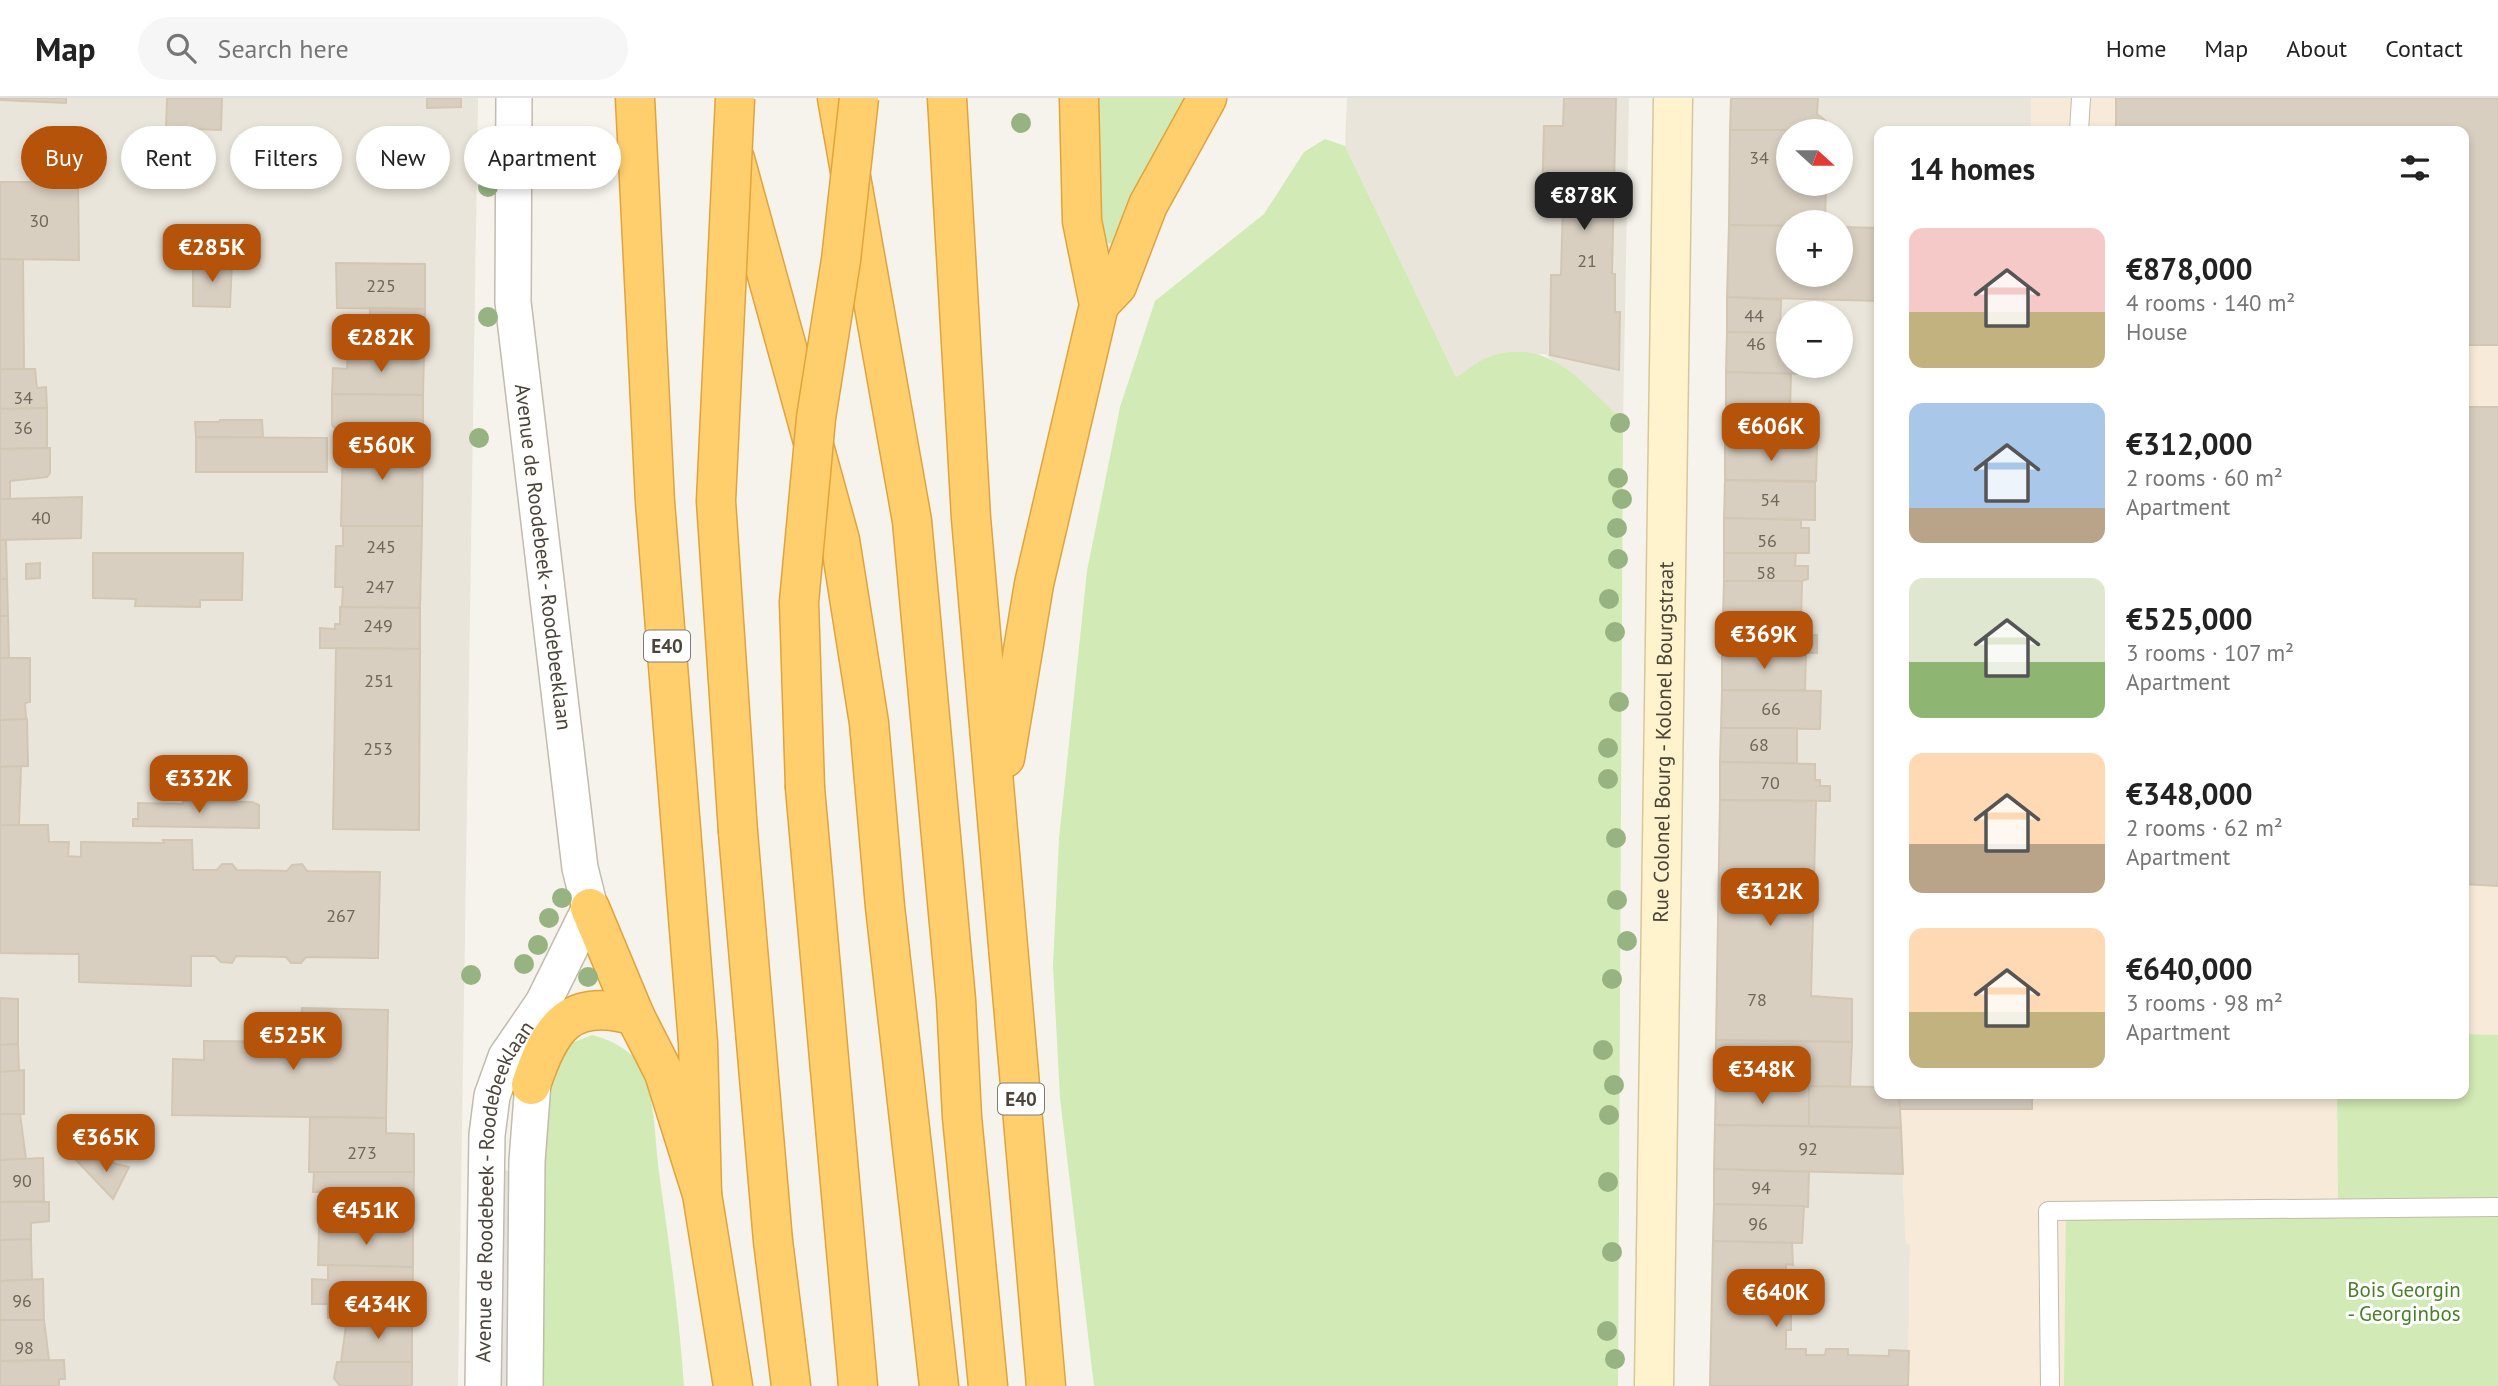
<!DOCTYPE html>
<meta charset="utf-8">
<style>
body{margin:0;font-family:"PT Sans",sans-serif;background:#f6f6f6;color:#222;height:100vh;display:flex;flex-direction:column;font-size:26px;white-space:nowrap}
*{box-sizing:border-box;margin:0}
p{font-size:23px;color:#767676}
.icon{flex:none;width:38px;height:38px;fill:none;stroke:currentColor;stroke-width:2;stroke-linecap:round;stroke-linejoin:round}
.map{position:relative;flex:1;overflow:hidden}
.drawer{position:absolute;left:1874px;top:28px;width:595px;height:973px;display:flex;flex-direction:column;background:#fff;border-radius:14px;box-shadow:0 4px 10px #0003}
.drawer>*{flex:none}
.hud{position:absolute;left:21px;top:28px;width:665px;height:63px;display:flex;gap:14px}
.needle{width:46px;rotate:111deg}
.tools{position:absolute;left:1776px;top:21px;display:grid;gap:14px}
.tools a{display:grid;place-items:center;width:77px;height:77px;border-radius:50%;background:#fff;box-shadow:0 4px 10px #0003;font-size:35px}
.price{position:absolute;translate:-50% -60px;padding:0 16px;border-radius:14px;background:#b45309;color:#fff;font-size:23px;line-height:46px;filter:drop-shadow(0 2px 4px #0008)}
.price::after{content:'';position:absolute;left:50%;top:42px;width:21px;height:16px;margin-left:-10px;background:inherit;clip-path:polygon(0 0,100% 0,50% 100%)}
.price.current{background:#222;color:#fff}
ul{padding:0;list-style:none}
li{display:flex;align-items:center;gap:21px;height:175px;padding:0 35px}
li span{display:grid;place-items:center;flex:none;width:196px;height:140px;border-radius:14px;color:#555}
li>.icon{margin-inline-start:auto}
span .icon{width:84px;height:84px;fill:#fffc;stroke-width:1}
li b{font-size:30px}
h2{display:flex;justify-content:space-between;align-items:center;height:84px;padding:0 35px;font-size:30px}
.pill{padding:0 24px;border-radius:32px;background:#fff;box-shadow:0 4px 10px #0003;font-size:24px;line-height:63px}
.pill.current{background:#b45309;color:#fff}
header{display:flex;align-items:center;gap:42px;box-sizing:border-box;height:98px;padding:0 35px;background:#fff;border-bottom:2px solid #e0e0e0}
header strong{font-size:33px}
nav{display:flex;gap:38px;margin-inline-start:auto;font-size:24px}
.search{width:490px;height:63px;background:#f6f6f6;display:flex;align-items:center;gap:18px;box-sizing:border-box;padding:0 24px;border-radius:38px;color:#767676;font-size:26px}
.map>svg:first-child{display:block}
.residential{fill:#eae5da;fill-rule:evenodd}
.commercial{fill:#f7ead8}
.green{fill:#d2eab5}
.parking{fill:#e5e3e0}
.building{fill:#d8cfc1;stroke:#d3c7b4;stroke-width:2}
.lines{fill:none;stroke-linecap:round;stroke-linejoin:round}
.lane-casing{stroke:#c2bbae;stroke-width:20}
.street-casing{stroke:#c2bbae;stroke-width:38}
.secondary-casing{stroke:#d6c79b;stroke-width:41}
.highway-casing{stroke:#e0a43c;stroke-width:41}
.lane{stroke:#fff;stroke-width:18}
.street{stroke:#fff;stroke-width:35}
.secondary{stroke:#fff3cd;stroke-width:38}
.highway{stroke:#ffcf6e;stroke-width:38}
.highway-bridge-casing{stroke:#e0a43c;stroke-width:41;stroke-linecap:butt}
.highway-bridge{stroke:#ffcf6e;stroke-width:38}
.tree{fill:#97b381}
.labels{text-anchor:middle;stroke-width:6;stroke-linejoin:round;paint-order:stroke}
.number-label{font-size:18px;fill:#6e675b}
.shield{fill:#fff;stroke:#817c74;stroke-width:2}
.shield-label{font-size:19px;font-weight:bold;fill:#4b4439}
.street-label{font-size:21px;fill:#4b4439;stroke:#fff}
.park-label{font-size:21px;fill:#4a7f2a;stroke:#fff}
</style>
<header>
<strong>Map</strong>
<div class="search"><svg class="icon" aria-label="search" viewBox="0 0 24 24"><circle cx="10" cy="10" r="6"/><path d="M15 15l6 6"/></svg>Search here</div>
<nav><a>Home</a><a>Map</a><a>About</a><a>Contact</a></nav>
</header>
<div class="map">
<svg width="2498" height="1288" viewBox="0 0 2498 1288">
<rect width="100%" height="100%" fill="#f6f3ec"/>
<g class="residential">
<polygon points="0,0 478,0 458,1288 0,1288"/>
<polygon points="1347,0 1629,0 1623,322 1545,256 1486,260 1456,279 1345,48"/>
<path d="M1731,0H2031V33H1880V996H1899L1906,1145L1910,1146L1908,1288H1710ZM1788,33H1841V86H1788ZM1788,124H1841V177H1788ZM1788,215H1841V268H1788Z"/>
</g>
<g class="commercial">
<polygon points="2031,0 2498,0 2498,937 2464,936 2464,33 2031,33"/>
<polygon points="1899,996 2337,996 2338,1103 2066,1122 2064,1288 1908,1288 1910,1147 1906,1146"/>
</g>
<g class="green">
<polygon points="1096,0 1194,0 1118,147 1101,144"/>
<path d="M1325,41L1345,48L1456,279C1467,273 1477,263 1489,259C1550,238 1581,285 1623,322L1618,1288H1094L1060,1000L1053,868L1059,741L1087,473L1120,309L1155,203L1264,116L1304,54Z"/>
<polygon points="2464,936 2498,937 2498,1288 2064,1288 2066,1105 2338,1103 2337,996 2464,996"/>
<path d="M592,937C612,942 634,953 643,973C655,1003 655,1042 659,1074C669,1145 679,1216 684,1288H542L543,1013L549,978L566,947Z"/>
</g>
<polygon class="parking" points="498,1072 509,1073 507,1288 496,1288"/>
<g class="building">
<polygon points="0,0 66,0 66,5 0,2"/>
<polygon points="167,0 222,0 221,32 166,30"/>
<polygon points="427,0 461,0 461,9 427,10"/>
<polygon points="1564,0 1616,0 1612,176 1615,176 1615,214 1620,214 1619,272 1550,257 1551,177 1561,177 1563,103 1542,102 1544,28 1563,28"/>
<polygon points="1731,0 1818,0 1817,16 1826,23 1827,32 1730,32"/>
<polygon points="2116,0 2498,0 2498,247 2464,247 2464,33 2116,33"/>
<polygon points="1730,32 1827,32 1788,33 1788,86 1826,86 1825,124 1788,124 1788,128 1729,127"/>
<polygon points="0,84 78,84 79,162 0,161"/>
<polygon points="1729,127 1788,128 1788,177 1841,177 1841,129 1880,130 1880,203 1727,199"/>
<polygon points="0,161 23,162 24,271 0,271"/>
<polygon points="193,164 232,164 230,209 193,208"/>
<polygon points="336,165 425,166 425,211 337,210"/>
<polygon points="1727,199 1781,202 1780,235 1727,234"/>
<polygon points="370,210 425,211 424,254 369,253"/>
<polygon points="1727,234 1786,235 1788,268 1810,268 1810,276 1726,274"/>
<polygon points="348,253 424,254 423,297 332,296 333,270 347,271"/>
<polygon points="0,271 35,271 37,290 46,289 47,310 0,311"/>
<polygon points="1726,274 1791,276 1790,313 1726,313"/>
<polygon points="332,296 423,297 423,341 343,340 332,327"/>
<polygon points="2464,309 2498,309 2498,788 2464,786"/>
<polygon points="47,310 47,350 0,351 0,311"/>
<polygon points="1726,313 1818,314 1817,349 1725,347"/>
<polygon points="220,322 262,322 263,339 196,339 195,324 219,324"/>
<polygon points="196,339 327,340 327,374 196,374"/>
<polygon points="343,340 423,341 422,428 341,428"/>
<polygon points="1725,347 1817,349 1816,383 1725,382"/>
<polygon points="50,350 50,375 47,379 10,383 10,401 0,401 0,351"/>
<polygon points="1725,382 1815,384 1815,422 1724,420"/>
<polygon points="82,399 81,440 0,442 0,401"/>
<polygon points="1724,420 1801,422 1801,430 1809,430 1809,455 1724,455"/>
<polygon points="343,428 422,428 420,510 342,509 343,489 335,489 336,448 343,448"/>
<polygon points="0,442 6,442 7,481 0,481"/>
<polygon points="93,455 243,455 242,502 200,502 200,509 135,508 136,501 93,500"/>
<polygon points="1724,455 1796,455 1795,468 1808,468 1808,481 1798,484 1724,483"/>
<polygon points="40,465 40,480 26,481 26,466"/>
<polygon points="0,481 7,481 8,518 0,518"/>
<polygon points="1724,483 1802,483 1801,522 1723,519"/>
<polygon points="340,509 420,510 420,551 320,550 320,530 335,531 335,526 340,526"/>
<polygon points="0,518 8,518 9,560 0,560"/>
<polygon points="1723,519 1793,522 1792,537 1817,537 1817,555 1722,554"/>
<polygon points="336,550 420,551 419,732 333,731"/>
<polygon points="1722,554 1806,555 1805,592 1722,592"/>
<polygon points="0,560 30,560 30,604 25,605 26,621 0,622"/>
<polygon points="1722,592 1821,593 1820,631 1721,630"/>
<polygon points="27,621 28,668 0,669 0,622"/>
<polygon points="1721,630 1797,630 1797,665 1720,664"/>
<polygon points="1720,664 1815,666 1815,682 1820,682 1820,688 1830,688 1830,703 1720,702"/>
<polygon points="21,668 19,727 0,727 0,669"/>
<polygon points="1720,702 1816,703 1811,898 1852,901 1852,944 1716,942"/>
<polygon points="183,703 252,704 259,707 259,730 133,728 133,721 138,721 138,705 183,706"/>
<polygon points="0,727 48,727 49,744 69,744 68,758 81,759 81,744 164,745 163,742 192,742 193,772 217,772 222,766 232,766 237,772 287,773 292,767 302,766 307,773 380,774 378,860 306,859 301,865 291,865 286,859 236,858 232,865 221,864 215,858 191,858 191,888 79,884 79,856 0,855"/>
<polygon points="0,900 18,901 18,946 0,947"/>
<polygon points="302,910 388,912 386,1020 172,1017 173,961 204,962 204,943 301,944"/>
<polygon points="1716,942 1852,944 1850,989 1716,987"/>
<polygon points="18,946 19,973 0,974 0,947"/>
<polygon points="24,972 24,1016 0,1016 0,974"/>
<polygon points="1716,987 1809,988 1809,1028 1715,1027"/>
<polygon points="1809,988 1880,989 1880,996 1899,996 1901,1030 1809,1028"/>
<polygon points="1899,996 2032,996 2032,1011 1900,1011"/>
<polygon points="0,1016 20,1016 26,1061 0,1062"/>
<polygon points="310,1019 386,1020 386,1035 414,1036 414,1074 309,1074"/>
<polygon points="117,1027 142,1028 141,1048 116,1047"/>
<polygon points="1715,1027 1901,1030 1903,1076 1714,1071"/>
<polygon points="43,1060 44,1103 0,1104 0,1062"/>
<polygon points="76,1062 100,1062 129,1069 113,1101"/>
<polygon points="1714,1071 1809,1074 1808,1109 1714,1106"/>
<polygon points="314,1074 414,1074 413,1130 326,1127 326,1094 313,1094"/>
<polygon points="0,1104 49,1104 49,1123 31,1125 31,1141 0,1142"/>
<polygon points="1714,1106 1804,1108 1802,1145 1713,1143"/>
<polygon points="319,1128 413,1130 413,1169 318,1167"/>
<polygon points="31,1141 32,1182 0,1183 0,1142"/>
<polygon points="1713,1143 1792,1145 1793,1167 1786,1166 1786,1211 1791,1211 1791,1232 1786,1232 1786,1251 1806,1251 1806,1257 1825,1257 1826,1251 1848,1251 1848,1257 1889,1258 1889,1252 1909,1253 1908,1288 1710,1288"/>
<polygon points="328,1167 413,1169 412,1221 328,1220 328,1206 312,1206 312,1181 328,1182"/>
<polygon points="43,1181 44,1222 0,1222 0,1183"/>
<polygon points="347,1220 412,1221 412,1264 341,1264"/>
<polygon points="0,1222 44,1222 49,1262 0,1263"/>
<polygon points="64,1262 65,1281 59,1281 59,1288 0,1288 0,1263"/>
<polygon points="337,1264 412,1264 412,1288 340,1288 334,1280"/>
</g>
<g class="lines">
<defs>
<g id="lane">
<polyline points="2079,33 2081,0"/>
<polyline points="2050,1288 2048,1113 2498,1109"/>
</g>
<g id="street">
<path id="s1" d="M483,1288L487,1037L492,998L506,959L543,905L590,810L580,770L513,204L514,0"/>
<polyline points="525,1288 527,1063 535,959"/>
</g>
<g id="secondary">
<path id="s2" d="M1654,1288L1673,0"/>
</g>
<g id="highway">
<polyline points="635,0 655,404 698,945 702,1096"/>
<polyline points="837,0 912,423 956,902 962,1019 988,1288"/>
<polyline points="947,0 971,420 1046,1288"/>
<polyline points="735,61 840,442 869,625 885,809 939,1288"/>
<polyline points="1099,207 1117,188 1148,107 1207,0"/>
<polyline points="1005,660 1034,486 1099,207 1082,123 1079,0"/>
<polyline points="805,690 858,1288"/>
<polyline points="738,734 773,1143 791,1288"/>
<polyline points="590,810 635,918 664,975 702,1096 733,1288"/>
<path d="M531,987C550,930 569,898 635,918"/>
</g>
</defs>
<use href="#lane" class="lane-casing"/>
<use href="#street" class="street-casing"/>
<use href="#secondary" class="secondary-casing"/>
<use href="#highway" class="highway-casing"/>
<use href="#lane" class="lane"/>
<use href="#street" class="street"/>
<use href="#secondary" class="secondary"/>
<use href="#highway" class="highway"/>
<defs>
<g id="highway-bridge">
<polyline points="735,0 716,403 738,734"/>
<polyline points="805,690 799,504 816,320 841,162 859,0"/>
</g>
</defs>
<use href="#highway-bridge" class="highway-bridge-casing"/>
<use href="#highway-bridge" class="highway-bridge"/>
</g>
<g class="tree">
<circle cx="1021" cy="25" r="10"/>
<circle cx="488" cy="89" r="10"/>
<circle cx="488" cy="219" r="10"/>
<circle cx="1620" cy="325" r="10"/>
<circle cx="479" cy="340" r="10"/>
<circle cx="1618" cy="380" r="10"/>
<circle cx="1622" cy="401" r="10"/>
<circle cx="1617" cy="430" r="10"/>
<circle cx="1618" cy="461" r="10"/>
<circle cx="1609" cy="501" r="10"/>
<circle cx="1615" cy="534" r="10"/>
<circle cx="1619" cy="604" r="10"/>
<circle cx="1608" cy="650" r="10"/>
<circle cx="1608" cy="681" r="10"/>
<circle cx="1616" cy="740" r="10"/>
<circle cx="562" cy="800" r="10"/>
<circle cx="1617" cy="802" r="10"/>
<circle cx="549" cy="820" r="10"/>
<circle cx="1627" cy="843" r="10"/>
<circle cx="538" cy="847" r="10"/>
<circle cx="524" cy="866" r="10"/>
<circle cx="471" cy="877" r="10"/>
<circle cx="588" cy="879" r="10"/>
<circle cx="1612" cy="881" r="10"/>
<circle cx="1603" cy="952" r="10"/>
<circle cx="1614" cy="987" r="10"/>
<circle cx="1609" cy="1017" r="10"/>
<circle cx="1608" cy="1084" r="10"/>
<circle cx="1612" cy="1154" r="10"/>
<circle cx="1607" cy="1233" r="10"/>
<circle cx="1615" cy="1261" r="10"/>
</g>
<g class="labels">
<g class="number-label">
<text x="1759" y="66">34</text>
<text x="39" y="129">30</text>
<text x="1587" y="169">21</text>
<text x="381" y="194">225</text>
<text x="1754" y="224">44</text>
<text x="1756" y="252">46</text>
<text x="23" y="306">34</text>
<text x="23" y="336">36</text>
<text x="1770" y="408">54</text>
<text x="41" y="426">40</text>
<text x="1767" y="449">56</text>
<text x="381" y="455">245</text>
<text x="1766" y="481">58</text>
<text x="380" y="495">247</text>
<text x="378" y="534">249</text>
<text x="379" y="589">251</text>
<text x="1771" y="617">66</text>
<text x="1759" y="653">68</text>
<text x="378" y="657">253</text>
<text x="1770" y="691">70</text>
<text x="341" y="824">267</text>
<text x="1757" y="908">78</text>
<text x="1808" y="1057">92</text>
<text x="362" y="1061">273</text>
<text x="22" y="1089">90</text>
<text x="1761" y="1096">94</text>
<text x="1758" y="1132">96</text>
<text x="22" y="1209">96</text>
<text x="24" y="1256">98</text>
</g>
<g class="shield">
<rect x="644" y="532.5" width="46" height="31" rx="5"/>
<rect x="998" y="985.5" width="46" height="31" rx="5"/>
</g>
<g class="shield-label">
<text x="667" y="555">E40</text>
<text x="1021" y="1008">E40</text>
</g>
<g class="street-label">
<text transform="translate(543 459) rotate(83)" y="7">Avenue de Roodebeek - Roodebeeklaan</text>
<text dy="7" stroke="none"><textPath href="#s2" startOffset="644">Rue Colonel Bourg - Kolonel Bourgstraat</textPath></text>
<text dy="7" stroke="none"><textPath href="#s1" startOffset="198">Avenue de Roodebeek - Roodebeeklaan</textPath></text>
</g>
<g class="park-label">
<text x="2404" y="1199">Bois Georgin<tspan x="2404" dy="24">- Georginbos</tspan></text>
</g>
</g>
</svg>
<div class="tools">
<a><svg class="needle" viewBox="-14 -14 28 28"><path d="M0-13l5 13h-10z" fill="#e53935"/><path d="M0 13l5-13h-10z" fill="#767676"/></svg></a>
<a>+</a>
<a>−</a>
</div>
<b class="price current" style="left:1584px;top:134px">€878K</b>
<b class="price" style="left:212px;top:186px">€285K</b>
<b class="price" style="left:381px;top:276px">€282K</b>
<b class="price" style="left:1771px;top:365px">€606K</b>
<b class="price" style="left:382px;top:384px">€560K</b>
<b class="price" style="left:1764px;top:573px">€369K</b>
<b class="price" style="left:199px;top:717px">€332K</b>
<b class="price" style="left:1770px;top:830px">€312K</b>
<b class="price" style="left:293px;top:974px">€525K</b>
<b class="price" style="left:1762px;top:1008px">€348K</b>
<b class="price" style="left:106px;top:1076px">€365K</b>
<b class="price" style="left:366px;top:1149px">€451K</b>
<b class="price" style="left:1776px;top:1231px">€640K</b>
<b class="price" style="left:378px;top:1243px">€434K</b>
<div class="hud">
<a class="pill current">Buy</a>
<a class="pill">Rent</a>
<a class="pill">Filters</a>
<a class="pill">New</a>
<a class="pill">Apartment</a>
</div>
<section class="drawer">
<h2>14 homes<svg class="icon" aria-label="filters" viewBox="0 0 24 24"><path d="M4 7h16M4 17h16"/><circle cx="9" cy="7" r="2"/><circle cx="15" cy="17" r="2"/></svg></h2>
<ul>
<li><span style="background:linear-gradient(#f6c9c9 60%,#c2b280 0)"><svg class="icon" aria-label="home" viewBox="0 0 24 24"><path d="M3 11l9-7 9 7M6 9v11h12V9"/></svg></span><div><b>€878,000</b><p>4 rooms · 140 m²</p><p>House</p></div></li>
<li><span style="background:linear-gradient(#a9c7e8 75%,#b9a48a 0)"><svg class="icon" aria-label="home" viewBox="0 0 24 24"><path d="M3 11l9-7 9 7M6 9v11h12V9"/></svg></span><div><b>€312,000</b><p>2 rooms · 60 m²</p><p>Apartment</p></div></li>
<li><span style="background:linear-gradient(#dfe7d0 60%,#8fb573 0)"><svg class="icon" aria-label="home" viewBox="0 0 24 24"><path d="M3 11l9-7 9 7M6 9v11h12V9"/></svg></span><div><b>€525,000</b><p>3 rooms · 107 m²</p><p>Apartment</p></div></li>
<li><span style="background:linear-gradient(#ffd9b3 65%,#b9a48a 0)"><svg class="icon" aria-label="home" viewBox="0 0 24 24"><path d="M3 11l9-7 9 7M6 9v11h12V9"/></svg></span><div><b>€348,000</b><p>2 rooms · 62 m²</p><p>Apartment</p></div></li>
<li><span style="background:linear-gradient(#ffd9b3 60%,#c2b280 0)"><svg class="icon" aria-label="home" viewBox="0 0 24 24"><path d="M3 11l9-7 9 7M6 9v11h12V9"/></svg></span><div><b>€640,000</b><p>3 rooms · 98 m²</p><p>Apartment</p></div></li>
</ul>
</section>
</div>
